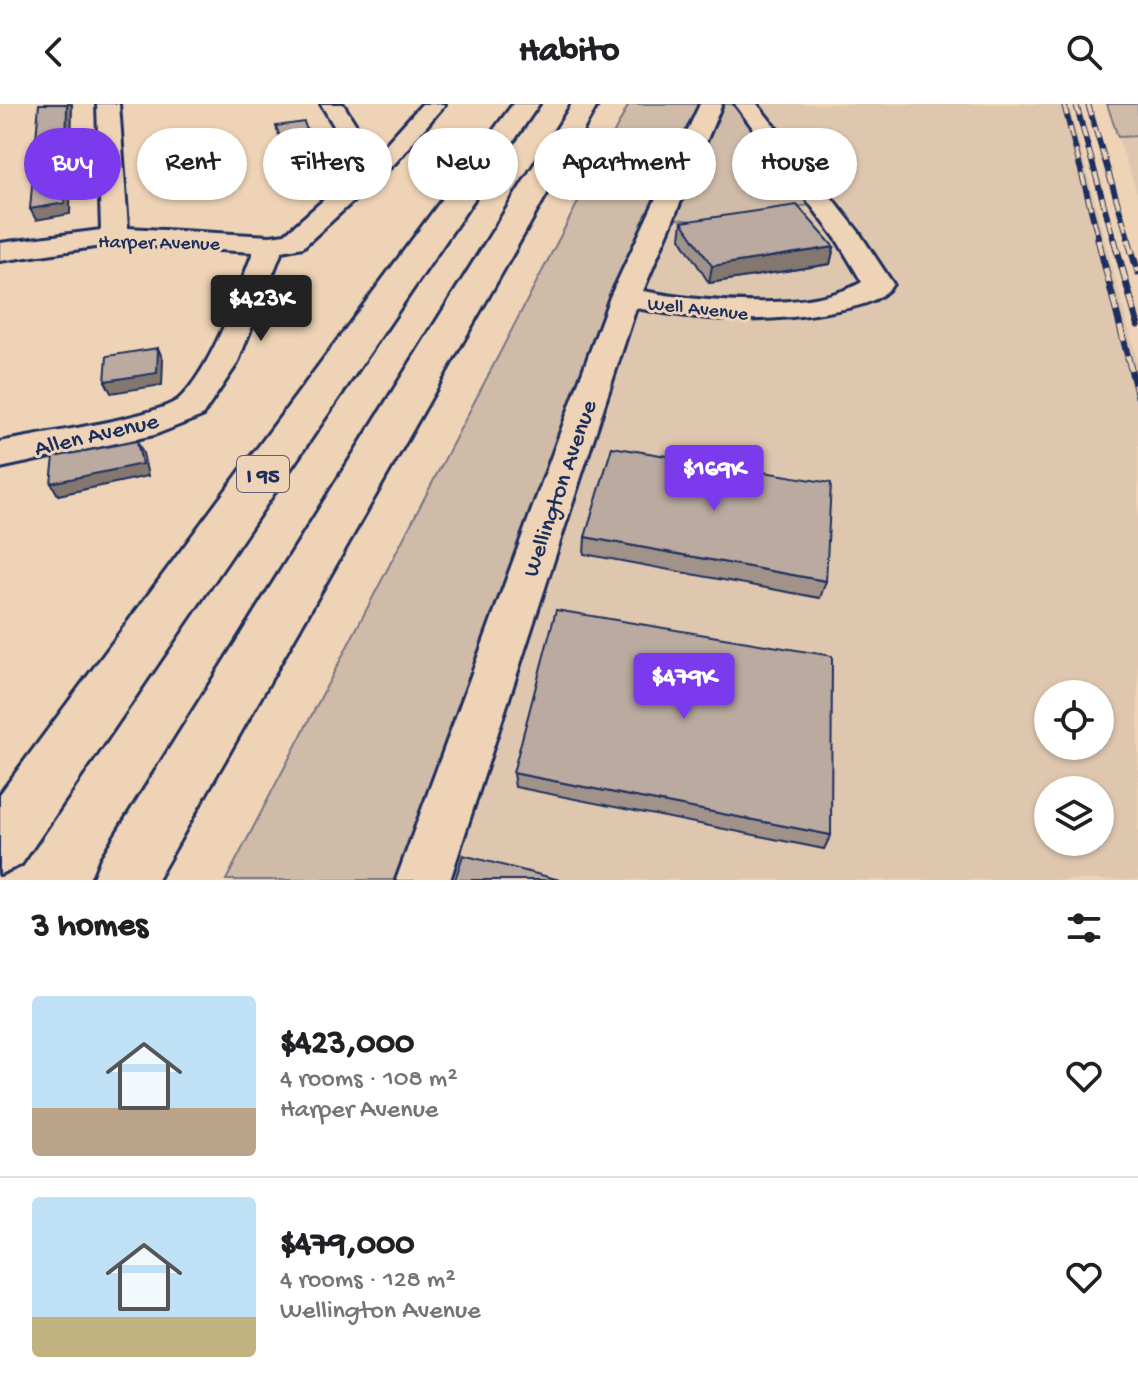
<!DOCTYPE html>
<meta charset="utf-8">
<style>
body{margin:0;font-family:"Gochi Hand",sans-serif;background:#f6f6f6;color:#202124;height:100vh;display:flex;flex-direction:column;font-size:30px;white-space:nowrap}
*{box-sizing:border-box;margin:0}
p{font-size:26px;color:#757577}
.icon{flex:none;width:44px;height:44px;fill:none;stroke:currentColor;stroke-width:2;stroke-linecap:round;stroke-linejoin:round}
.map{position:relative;height:776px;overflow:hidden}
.sheet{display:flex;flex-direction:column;background:#fff;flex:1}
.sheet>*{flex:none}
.banner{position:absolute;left:24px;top:24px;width:1090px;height:72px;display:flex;gap:16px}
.buttons{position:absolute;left:1034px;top:576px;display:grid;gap:16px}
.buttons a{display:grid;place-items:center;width:80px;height:80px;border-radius:50%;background:#fff;box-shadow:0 2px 6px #0004;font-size:40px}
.price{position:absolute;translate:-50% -68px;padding:0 18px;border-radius:8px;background:#7c3aed;color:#fff;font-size:26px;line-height:52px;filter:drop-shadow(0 2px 4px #0008)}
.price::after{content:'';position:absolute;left:50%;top:48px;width:24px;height:18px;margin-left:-12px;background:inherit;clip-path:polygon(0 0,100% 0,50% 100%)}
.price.selected{background:#222;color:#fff}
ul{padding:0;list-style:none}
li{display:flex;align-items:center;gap:24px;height:200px;padding:0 32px}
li+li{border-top:2px solid #e0e0e0}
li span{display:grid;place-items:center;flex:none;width:224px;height:160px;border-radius:8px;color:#555}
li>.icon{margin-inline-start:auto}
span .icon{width:96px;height:96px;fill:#fffc;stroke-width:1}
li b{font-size:34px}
h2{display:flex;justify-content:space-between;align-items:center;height:96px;padding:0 32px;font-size:34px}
.chip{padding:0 28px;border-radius:36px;background:#fff;box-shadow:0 2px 6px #0004;font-size:28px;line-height:72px}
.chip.selected{background:#7c3aed;color:#fff}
header{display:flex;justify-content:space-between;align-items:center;height:104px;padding:0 32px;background:#fff;font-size:36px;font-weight:800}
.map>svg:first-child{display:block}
.built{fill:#dfc7af;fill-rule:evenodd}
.green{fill:#d0bba9;stroke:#767584;stroke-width:2}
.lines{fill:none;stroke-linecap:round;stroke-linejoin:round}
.street-casing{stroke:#1b2f5e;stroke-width:6}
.highway-casing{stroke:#1b2f5e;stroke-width:6}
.street{fill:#efd3b6;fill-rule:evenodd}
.highway{fill:#efd3b6;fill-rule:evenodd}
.rail-far1-casing{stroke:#1b2f5e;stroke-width:6}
.rail-casing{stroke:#1b2f5e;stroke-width:7}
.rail-far1{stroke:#efd3b6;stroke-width:4;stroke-dasharray:12;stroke-linecap:butt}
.rail{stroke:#efd3b6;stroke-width:5;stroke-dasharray:15;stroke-linecap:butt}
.wall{fill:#a1928a;stroke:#1b2f5e;stroke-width:2}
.shaded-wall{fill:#837770;stroke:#1b2f5e;stroke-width:2}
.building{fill:#bbaaa0;stroke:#1b2f5e;stroke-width:2}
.labels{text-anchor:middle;stroke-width:6;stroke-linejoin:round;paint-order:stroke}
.far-street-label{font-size:20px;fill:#1b2f5e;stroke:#efd3b6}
.shield{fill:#efd3b6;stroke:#5b6078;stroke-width:2}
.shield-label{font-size:22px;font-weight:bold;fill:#1b2f5e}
.street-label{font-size:24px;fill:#1b2f5e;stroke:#efd3b6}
</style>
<header><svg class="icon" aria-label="back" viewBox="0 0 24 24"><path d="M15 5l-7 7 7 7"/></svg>Habito<svg class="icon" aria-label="search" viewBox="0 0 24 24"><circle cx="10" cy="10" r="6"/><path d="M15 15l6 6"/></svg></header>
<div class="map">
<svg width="1138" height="776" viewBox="0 0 1138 776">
<rect width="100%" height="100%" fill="#efd3b6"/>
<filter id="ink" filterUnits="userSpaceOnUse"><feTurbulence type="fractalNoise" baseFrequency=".0125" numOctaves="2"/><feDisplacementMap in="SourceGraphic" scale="16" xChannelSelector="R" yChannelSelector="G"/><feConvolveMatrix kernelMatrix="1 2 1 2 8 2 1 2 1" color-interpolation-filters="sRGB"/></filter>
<g filter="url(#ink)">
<g class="built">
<path d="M742,0H1069L1138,259V776H425L660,113L811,101ZM1048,590H1100V642H1048ZM1048,686H1100V738H1048Z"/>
<polygon points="1138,32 1138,92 1118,33"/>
</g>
<g class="green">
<polygon points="629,0 742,0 811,101 771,106 717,120 660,113 425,776 226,776"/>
<polygon points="1107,0 1138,0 1138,32 1118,33"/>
</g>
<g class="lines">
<defs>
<g id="street">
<path d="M97,0H119L128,124L270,132L285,130L370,55L344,39L321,0H343L361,29L383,43L422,0H445L396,58L303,143L282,147L237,260L202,312L154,331L0,364V338C34,331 158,313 179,295C211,266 238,188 253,148L115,140L0,157V139L101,126Z"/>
<path d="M700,0H722L643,187C701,198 809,209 862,178L837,136L735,0H757L858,127L893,180C880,199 854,203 833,207C765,220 703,217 636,204L450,776H396L610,193Z"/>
</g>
<g id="highway">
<polygon points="513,0 539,0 21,761 0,770 0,690"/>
<polygon points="572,0 598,0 157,776 92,776 101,754"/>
</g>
</defs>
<use href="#street" class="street-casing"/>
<use href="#highway" class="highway-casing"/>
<use href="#street" class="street"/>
<use href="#highway" class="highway"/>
<defs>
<g id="rail-far1">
<polyline points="1064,0 1099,137"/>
<polyline points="1076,0 1114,137"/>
<polyline points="1088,0 1129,137"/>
</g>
<g id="rail">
<polyline points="1098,135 1138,293"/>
<polyline points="1114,135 1138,221"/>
<polyline points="1128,135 1138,168"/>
</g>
</defs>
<use href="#rail-far1" class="rail-far1-casing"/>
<use href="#rail" class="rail-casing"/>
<use href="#rail-far1" class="rail-far1"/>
<use href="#rail" class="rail"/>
</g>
<g class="wall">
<polygon points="276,22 324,75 295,80"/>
<polygon points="682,118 834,143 830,160 709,179 680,134"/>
<polygon points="585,433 826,477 820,494 584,450"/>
<polygon points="513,669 831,731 824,745 515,683"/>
</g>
<g class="shaded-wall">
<polygon points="67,0 72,0 70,110 36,116 30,105"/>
<polygon points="178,30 181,41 187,77 162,81 158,70"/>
<polygon points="321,64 324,75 295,80 292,69"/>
<polygon points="834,143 830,160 709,179 712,162"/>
<polygon points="158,244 163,256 162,281 111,289 105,277"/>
<polygon points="137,337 143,349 148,372 58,391 51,379"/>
</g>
<g class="building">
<polygon points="39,0 67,0 65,99 30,105"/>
<polygon points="304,18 321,64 292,69 276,22"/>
<polygon points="178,30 184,65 158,70 154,34"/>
<polygon points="797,101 834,143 712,162 682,118"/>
<polygon points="158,244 157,269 105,277 107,252"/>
<polygon points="137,337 142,360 51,379 54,353"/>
<polygon points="612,343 831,379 826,477 585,433"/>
<polygon points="556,506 832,552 831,731 513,669"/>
<polygon points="463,751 560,776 455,776"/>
</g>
</g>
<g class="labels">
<g class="far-street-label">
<text transform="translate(159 137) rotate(1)" y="7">Harper Avenue</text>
<text transform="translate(698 203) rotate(6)" y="7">Well Avenue</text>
</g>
<rect class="shield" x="237" y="352" width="52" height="36" rx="6"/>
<g class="shield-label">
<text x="263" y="378">I 95</text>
</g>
<g class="street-label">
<text transform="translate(96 329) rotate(-13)" y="8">Allen Avenue</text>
<text transform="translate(558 384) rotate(-71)" y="8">Wellington Avenue</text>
</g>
</g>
</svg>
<div class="buttons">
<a><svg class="icon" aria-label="locate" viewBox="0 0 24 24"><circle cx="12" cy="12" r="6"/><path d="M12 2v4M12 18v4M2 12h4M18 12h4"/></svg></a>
<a><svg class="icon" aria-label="layers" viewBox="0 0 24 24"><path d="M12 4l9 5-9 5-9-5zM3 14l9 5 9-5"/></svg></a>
</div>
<b class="price selected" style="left:261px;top:239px">$423K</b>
<b class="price" style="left:714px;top:409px">$169K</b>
<b class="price" style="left:684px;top:617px">$479K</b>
<div class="banner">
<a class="chip selected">Buy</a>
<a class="chip">Rent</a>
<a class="chip">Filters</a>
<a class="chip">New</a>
<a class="chip">Apartment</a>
<a class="chip">House</a>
</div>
</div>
<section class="sheet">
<h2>3 homes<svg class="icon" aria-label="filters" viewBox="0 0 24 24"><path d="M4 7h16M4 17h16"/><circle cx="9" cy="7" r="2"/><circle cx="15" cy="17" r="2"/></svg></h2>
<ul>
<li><span style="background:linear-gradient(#bfe0f5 70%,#b9a48a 0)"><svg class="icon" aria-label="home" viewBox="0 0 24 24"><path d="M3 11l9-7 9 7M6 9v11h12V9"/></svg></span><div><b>$423,000</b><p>4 rooms · 108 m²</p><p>Harper Avenue</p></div><svg class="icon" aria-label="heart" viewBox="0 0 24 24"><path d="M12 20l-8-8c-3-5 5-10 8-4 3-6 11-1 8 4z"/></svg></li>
<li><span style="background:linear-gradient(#bfe0f5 75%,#c2b280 0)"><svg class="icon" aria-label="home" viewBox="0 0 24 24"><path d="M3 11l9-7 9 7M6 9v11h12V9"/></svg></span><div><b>$479,000</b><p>4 rooms · 128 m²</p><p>Wellington Avenue</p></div><svg class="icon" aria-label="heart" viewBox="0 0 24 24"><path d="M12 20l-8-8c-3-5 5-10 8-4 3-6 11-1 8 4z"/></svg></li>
</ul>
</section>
